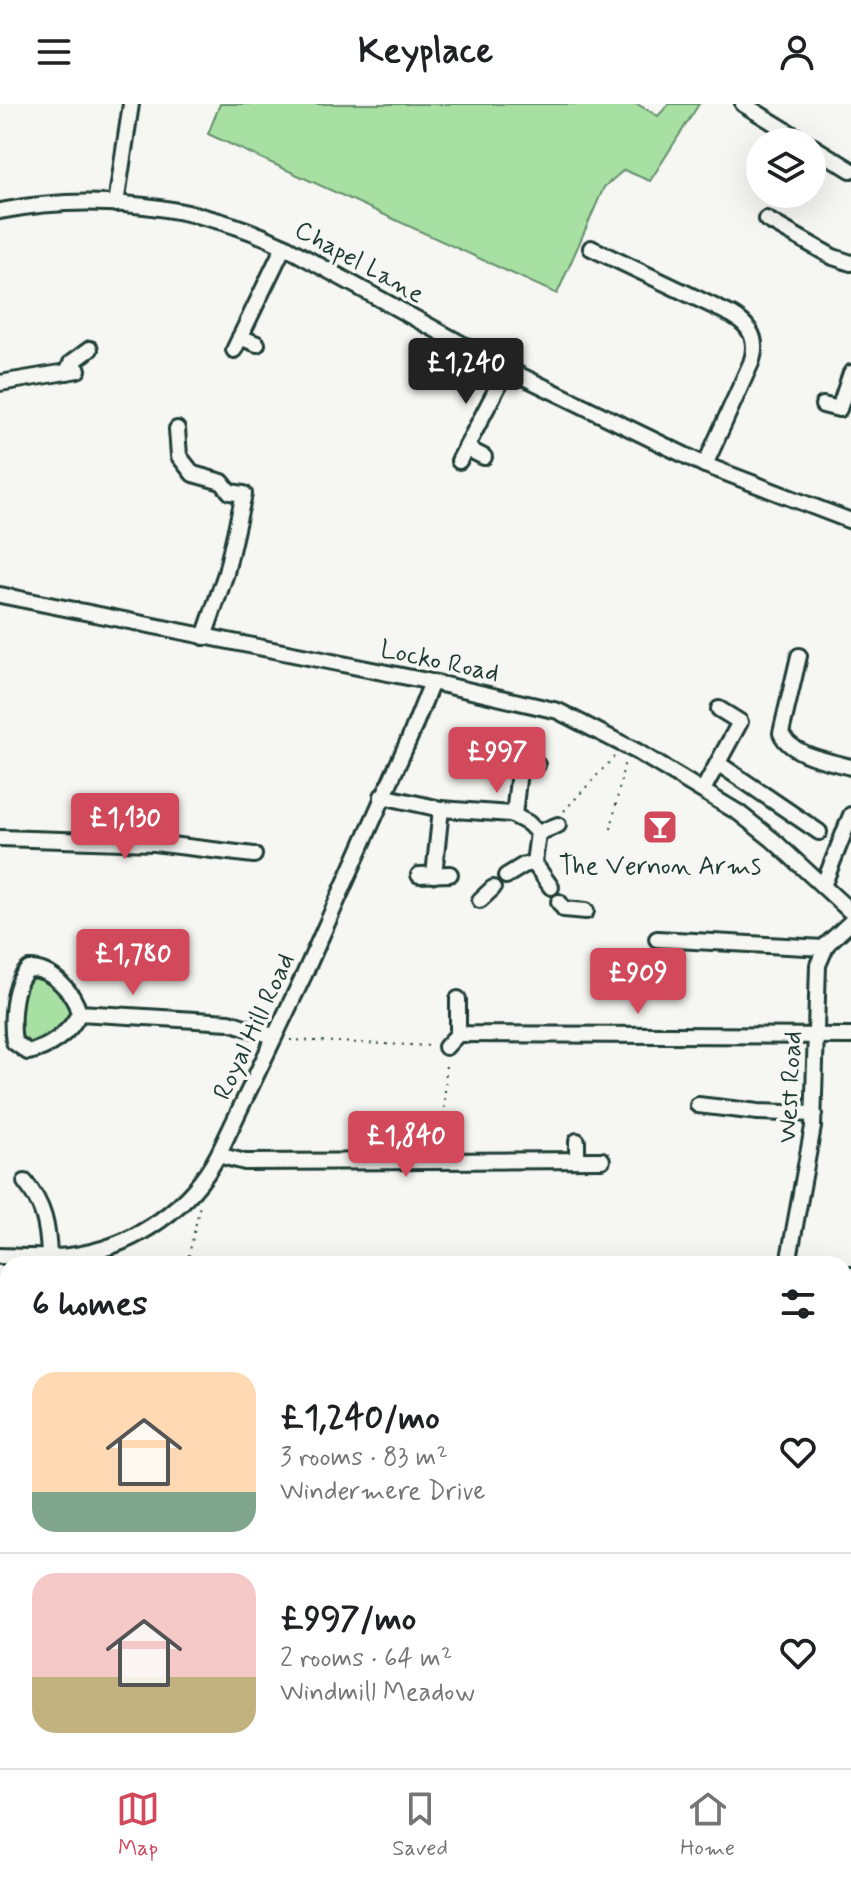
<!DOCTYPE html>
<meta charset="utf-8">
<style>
body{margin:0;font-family:Mynerve,sans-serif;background:#f2f2f2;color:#202124;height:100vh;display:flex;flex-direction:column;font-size:30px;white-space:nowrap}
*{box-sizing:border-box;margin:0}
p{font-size:26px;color:#757577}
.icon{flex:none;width:44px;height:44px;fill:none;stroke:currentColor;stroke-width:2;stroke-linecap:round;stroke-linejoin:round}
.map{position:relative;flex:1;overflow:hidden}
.sheet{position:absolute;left:0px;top:1152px;width:852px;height:512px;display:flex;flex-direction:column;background:#fff;border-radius:24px 24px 0 0;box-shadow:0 8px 32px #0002}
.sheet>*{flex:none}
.buttons{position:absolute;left:746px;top:24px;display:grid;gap:16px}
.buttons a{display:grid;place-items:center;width:80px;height:80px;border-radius:50%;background:#fff;box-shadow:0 8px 32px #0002;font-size:40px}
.price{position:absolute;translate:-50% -68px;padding:0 18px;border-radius:8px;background:#d1495b;color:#fff;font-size:26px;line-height:52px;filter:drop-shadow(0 2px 4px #0008)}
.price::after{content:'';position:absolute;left:50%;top:48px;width:24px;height:18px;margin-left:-12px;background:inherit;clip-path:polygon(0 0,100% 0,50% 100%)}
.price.current{background:#222;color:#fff}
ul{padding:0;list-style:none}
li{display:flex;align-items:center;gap:24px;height:200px;padding:0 32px}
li+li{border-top:2px solid #e0e0e0}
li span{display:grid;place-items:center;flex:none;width:224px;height:160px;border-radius:24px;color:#555}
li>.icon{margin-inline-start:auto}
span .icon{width:96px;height:96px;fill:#fffc;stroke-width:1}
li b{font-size:34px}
h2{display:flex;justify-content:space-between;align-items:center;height:96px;padding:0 32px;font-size:34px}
header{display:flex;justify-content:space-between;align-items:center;height:104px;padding:0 32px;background:#fff;font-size:36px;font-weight:700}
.tabs{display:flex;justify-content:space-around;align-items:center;height:112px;border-top:2px solid #e0e0e0;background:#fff;font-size:22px;color:#757577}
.tabs a{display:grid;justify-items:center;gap:4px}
.tabs .current{color:#d1495b}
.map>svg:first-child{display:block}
.green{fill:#a8dfa3;stroke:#648e6c;stroke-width:2}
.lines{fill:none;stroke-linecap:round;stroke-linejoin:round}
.minor-casing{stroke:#1f3d34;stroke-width:20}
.path{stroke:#1f3d34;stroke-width:2;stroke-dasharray:2 6;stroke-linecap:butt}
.minor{stroke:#f6f6f2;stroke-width:14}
.labels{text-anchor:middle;stroke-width:7;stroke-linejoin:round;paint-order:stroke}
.street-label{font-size:26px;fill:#1f3d34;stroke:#f6f6f2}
.poi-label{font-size:26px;fill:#1f3d34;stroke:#f6f6f2}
</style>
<header><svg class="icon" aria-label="menu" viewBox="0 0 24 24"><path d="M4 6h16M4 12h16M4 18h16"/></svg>Keyplace<svg class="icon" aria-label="person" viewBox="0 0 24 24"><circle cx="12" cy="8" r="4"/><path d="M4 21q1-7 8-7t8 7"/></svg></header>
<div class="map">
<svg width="851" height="1664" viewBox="0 0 851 1664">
<rect width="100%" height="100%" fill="#f6f6f2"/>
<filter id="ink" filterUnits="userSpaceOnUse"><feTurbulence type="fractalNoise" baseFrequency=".0125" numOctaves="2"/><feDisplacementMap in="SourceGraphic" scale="16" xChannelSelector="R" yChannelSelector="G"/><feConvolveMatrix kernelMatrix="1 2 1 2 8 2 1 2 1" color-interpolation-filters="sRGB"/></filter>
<g filter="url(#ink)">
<g class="green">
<polygon points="220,0 637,0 658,12 669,0 699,0 650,77 624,66 604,83 557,190 208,30"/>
<path d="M32,870C49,877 63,886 70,904C68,924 49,934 32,942L21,936C14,915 21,889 32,870Z"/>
<polygon points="844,1534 851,1535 851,1625 844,1625"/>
</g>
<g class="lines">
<defs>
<g id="minor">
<polyline points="743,0 805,38"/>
<polyline points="812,42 851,66"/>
<polyline points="116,100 131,0"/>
<path d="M0,107C93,89 198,100 284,142L507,265L705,361L851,417"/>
<polyline points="766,115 833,153 851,159"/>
<path d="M591,144L732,211C751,222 759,237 751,259L705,361"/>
<polyline points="240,233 257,240"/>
<polyline points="234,246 284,142"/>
<polyline points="67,268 71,259 90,245"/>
<polyline points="0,279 78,266"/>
<polyline points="823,301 839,305 851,269"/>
<polyline points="177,325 179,352 193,370 222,378 230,388 244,390 226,469 204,533"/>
<polyline points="466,344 484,353"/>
<polyline points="459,357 507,265"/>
<polyline points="0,491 432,578 558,607 638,648 739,709 773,736 851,808"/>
<path d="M799,552L781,629C790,651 829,657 851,663"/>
<polyline points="490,654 537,661"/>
<polyline points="719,660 819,728"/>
<polyline points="703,686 740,618 719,605"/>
<polyline points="382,692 441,705 511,710 528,719 538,729 534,759"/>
<polyline points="514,711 520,658"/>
<polyline points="538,729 558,721"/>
<polyline points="0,734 154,739 254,751"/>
<polyline points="534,759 551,783"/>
<polyline points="419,771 450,770"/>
<polyline points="434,771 441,705"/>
<polyline points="506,772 524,761 534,759"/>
<polyline points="823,782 851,711"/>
<polyline points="480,796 493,784"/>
<polyline points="559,798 564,805 586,807"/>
<polyline points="657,835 825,844"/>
<polyline points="458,895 458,930 851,932"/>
<path d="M79,909C74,888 51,864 29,865C12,878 11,918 14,938L28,948C48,945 71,928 79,909L229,918L273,932"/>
<polyline points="446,943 458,930"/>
<polyline points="698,1001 758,1008 814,1010"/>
<polyline points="577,1037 577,1056"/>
<polyline points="218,1051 245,1058 602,1056"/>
<path d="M25,1078C44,1101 48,1122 49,1152"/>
<path d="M0,1152C26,1153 55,1155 81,1150C138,1140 191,1102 218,1051L304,871L410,633L432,578"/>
<polyline points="788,1160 813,1023 818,861 827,840 851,818"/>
<polyline points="844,1172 851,1171"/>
<polyline points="844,1290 851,1278"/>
<polyline points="844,1301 851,1305"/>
</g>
</defs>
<use href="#minor" class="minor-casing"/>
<g class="path">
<polyline points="564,707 614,653"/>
<polyline points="611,725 625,656"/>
<polyline points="290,936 431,942"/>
<polyline points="443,1044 446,958"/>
<polyline points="187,1160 200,1101"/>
<polyline points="0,1178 8,1176"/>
<polyline points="844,1231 851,1231"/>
<polyline points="111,1664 133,1656"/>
<polyline points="771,1664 772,1656"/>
</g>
<use href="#minor" class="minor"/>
</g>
</g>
<defs>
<symbol id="bar-square" viewBox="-11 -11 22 22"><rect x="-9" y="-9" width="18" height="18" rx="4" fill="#d1495b" stroke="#f6f6f2"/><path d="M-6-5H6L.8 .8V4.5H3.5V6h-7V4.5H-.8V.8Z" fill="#fff"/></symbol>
</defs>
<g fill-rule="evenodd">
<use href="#bar-square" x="640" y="703" width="40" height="40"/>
</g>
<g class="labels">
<g class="street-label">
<text transform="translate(360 157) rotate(29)" y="9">Chapel Lane</text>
<text transform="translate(440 556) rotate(12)" y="9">Locko Road</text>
<text transform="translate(253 922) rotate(-65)" y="9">Royal Hill Road</text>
<text transform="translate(789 983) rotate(-87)" y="9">West Road</text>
</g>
<g class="poi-label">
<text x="660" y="770">The Vernon Arms</text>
</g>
</g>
</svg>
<div class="buttons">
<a><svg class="icon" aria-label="layers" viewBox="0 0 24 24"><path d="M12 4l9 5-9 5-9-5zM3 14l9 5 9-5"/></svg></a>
</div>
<b class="price current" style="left:466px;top:302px">£1,240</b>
<b class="price" style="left:497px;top:691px">£997</b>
<b class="price" style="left:125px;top:757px">£1,130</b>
<b class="price" style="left:133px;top:893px">£1,780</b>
<b class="price" style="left:638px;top:912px">£909</b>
<b class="price" style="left:406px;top:1075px">£1,840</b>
<section class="sheet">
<h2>6 homes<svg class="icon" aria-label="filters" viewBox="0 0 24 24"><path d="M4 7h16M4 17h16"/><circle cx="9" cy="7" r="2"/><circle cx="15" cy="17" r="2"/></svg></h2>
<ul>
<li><span style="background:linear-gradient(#ffd9b3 75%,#7fa58c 0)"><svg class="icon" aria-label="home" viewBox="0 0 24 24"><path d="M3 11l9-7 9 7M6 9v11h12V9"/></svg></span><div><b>£1,240/mo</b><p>3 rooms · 83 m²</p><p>Windermere Drive</p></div><svg class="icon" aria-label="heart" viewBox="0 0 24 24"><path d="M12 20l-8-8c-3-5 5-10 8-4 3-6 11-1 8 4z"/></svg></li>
<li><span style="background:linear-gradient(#f6c9c9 65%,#c2b280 0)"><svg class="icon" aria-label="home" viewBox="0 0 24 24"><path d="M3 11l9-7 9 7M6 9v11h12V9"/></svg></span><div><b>£997/mo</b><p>2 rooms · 64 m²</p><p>Windmill Meadow</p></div><svg class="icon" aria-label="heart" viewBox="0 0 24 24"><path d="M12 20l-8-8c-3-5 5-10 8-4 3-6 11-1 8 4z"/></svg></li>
</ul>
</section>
</div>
<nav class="tabs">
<a class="current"><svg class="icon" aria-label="map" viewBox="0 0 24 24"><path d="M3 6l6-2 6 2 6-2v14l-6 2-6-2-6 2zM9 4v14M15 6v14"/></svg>Map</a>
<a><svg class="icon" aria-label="saved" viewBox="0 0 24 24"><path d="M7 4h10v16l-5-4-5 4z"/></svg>Saved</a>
<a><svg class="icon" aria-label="home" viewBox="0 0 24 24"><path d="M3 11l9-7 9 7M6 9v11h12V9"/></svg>Home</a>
</nav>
